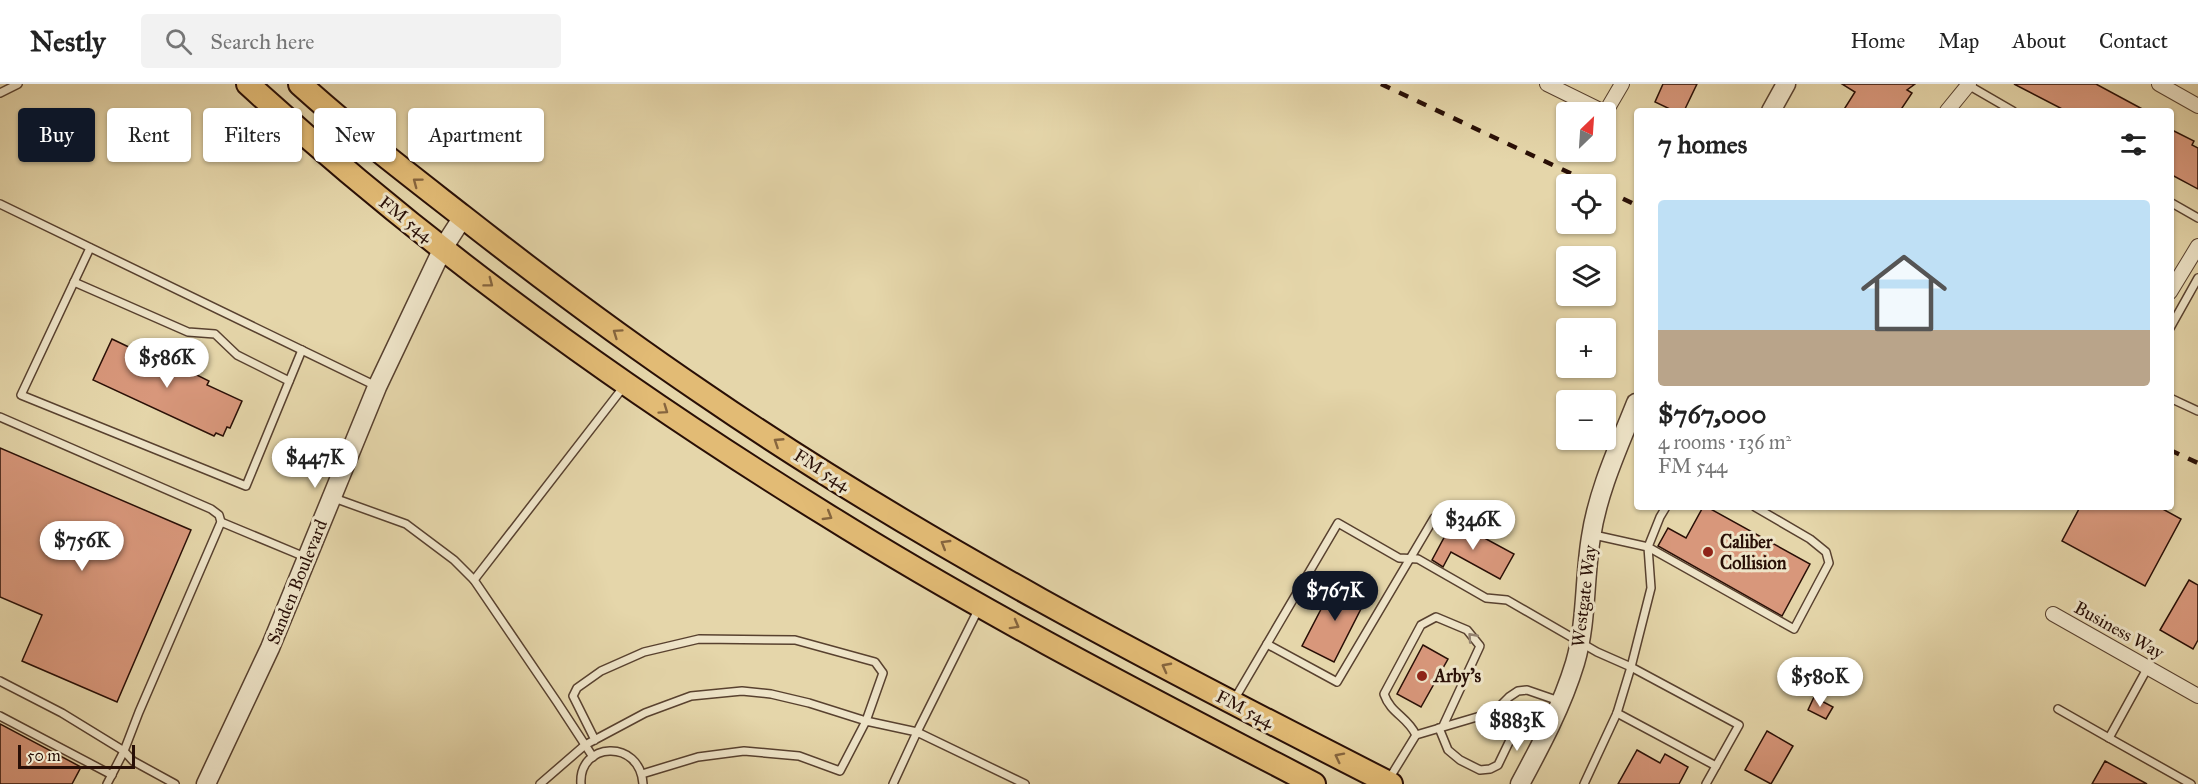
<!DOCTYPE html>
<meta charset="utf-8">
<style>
body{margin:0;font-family:"IM FELL Great Primer",serif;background:#f2f2f2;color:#222;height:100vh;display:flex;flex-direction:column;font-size:22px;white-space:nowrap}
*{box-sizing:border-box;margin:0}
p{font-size:20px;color:#767676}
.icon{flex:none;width:33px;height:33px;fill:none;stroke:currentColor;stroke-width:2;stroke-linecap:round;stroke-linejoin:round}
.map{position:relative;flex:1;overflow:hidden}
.sheet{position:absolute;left:1634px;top:24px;width:540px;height:402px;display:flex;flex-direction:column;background:#fff;border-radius:6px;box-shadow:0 2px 4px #0004}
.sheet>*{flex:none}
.top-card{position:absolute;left:18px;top:24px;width:570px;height:54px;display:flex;gap:12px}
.needle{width:39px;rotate:25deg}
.buttons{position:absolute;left:1556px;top:18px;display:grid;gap:12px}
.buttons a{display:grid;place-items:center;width:60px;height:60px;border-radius:6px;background:#fff;box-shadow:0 2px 4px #0004;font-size:30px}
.scale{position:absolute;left:18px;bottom:15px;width:117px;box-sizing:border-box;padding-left:6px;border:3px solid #290f06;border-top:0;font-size:16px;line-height:21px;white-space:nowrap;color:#290f06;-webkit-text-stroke:4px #eee4c8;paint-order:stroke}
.price{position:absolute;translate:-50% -51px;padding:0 14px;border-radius:21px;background:#fff;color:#222;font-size:20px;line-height:39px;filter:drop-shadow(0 2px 3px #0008)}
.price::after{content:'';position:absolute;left:50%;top:36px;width:18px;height:14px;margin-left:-9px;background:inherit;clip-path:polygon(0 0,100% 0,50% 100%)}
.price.on{background:#111827;color:#fff}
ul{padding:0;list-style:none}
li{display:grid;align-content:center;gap:12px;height:318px;padding:0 24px}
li+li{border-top:2px solid #e0e0e0}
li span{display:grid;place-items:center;height:186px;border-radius:6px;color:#555}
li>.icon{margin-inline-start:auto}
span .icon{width:108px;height:108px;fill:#fffc;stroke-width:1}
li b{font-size:26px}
h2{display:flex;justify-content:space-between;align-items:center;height:72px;padding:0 24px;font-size:26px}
.tag{padding:0 21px;border-radius:6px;background:#fff;box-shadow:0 2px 4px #0004;font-size:21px;line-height:54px}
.tag.on{background:#111827;color:#fff}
header{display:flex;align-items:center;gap:36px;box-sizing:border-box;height:84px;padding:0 30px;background:#fff;border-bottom:2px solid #e0e0e0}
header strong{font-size:28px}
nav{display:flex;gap:33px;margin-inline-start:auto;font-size:21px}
.search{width:420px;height:54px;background:#f2f2f2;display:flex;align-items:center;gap:15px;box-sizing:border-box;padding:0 21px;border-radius:6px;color:#767676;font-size:22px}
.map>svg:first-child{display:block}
.building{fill:#d8977b;stroke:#290f06;stroke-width:1.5}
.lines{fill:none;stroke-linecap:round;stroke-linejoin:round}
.service-casing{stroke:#58412f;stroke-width:10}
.minor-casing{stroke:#58412f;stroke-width:16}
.tertiary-casing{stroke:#58412f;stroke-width:21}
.primary-casing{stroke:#290f06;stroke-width:26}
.service{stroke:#eee4c8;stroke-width:7}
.minor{stroke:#eee4c8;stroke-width:14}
.tertiary{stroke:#eee4c8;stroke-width:18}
.primary{stroke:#e2bb75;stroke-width:22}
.rail{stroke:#290f06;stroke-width:4.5;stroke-dasharray:10 10;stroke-linecap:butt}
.oneway{stroke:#86653e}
.oneway2{stroke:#958471}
.poi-dot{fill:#8f2418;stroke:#eee4c8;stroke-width:2}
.labels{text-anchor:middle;stroke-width:6;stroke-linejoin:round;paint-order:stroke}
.street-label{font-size:18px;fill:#290f06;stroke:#eee4c8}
.poi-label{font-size:18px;font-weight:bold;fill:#290f06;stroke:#eee4c8;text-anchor:start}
</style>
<header>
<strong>Nestly</strong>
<div class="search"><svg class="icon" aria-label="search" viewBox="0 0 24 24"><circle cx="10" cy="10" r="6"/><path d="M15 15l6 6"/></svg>Search here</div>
<nav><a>Home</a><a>Map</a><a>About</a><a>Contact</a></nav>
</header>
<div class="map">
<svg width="2198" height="700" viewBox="0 0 2198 700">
<rect width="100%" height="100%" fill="#e5d6aa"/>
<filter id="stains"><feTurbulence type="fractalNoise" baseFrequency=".00333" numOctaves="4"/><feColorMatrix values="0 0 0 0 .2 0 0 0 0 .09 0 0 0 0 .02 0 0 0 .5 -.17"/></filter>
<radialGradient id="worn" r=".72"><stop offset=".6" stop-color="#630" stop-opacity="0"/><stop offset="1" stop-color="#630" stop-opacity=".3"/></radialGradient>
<g class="building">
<polygon points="1663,0 1697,0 1684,27 1674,27 1655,18"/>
<polygon points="1842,0 1915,0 1907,6 1912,9 1900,27 1843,27 1855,8"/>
<polygon points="2014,0 2096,0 2146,27 2066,27"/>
<polygon points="2170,45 2194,57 2192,61 2198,64 2198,105 2170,90"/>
<polygon points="112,255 181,288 183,284 209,297 207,301 242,317 230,344 227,343 223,352 216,349 214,352 93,296"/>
<polygon points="0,364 191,446 117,618 22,577 42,531 0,513"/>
<polygon points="1703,423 1707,423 1810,480 1782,532 1658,462 1668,444 1686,454"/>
<polygon points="2080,423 2159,423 2181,435 2145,502 2062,457"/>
<polygon points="1453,437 1514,470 1500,495 1451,468 1443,483 1432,476"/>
<polygon points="2189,496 2198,501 2198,556 2193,565 2160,546"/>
<polygon points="1350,499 1369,509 1334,578 1302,562 1331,506 1343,512"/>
<polygon points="1423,561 1448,575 1421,623 1397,610"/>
<polygon points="1814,613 1833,623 1826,635 1808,626"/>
<polygon points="0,640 81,683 72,700 0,700"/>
<polygon points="1767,647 1793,662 1771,700 1745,686"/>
<polygon points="1637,666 1660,679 1665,670 1688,683 1679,700 1618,700"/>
<polygon points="2105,677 2147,700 2092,700"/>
</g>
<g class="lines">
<defs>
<g id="service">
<polyline points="1968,1 2013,27"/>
<polyline points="0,9 18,0"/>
<polyline points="2170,118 2198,134"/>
<polyline points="0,120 376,302"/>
<polyline points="90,164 21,311 246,402 302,266"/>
<polyline points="74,198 188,248 215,250 237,271 289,297"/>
<polyline points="2170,244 2198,194"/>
<polyline points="2170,314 2198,327"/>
<polyline points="0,333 211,425 219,431 221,438 139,628 124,667 107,700"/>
<polyline points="334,414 406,440 454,476 474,496 557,618 593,673"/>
<polyline points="1666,423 1660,433 1648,463 1794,545 1829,479 1826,468 1810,455 1755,423"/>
<polyline points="221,438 305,473"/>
<polyline points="474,496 625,301"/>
<polyline points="1267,560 1337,598 1434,434"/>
<polyline points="2148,583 2109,654 2191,700"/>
<polyline points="0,597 62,629 124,667 133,677 175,700"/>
<polyline points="1234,616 1338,439 1399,474 1418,475 1486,514 1507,516 1597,568 1631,583 1739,641 1706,700"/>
<polyline points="2058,625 2109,654"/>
<polyline points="1617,629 1716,682"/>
<polyline points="0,632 112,691"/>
<polyline points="1439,644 1448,666 1460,676 1480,686 1490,685 1498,681 1511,654 1494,628"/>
<path d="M1416,651C1407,632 1391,630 1384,610L1421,541L1436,533L1467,546L1480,562L1443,642"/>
<polyline points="642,690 698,673 744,667 799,672 840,687 866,637 917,648 979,524"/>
<polyline points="1389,695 1416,651 1494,628 1509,613 1518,607 1527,606 1559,617"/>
<polyline points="540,700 585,661 645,629 691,612 742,607 771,610 809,619 866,637 883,589 875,578 795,556 699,555 644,568 601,587 577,604 573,612 595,656"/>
<path d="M581,700C578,658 640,654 643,700"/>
<polyline points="893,700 917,648 1025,700"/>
<polyline points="1584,700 1617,629 1631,583 1651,504 1648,463 1594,451"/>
</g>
<g id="minor">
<polyline points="1547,0 1604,28"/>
<polyline points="2159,0 2198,22"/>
<polyline points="1947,27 1969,0"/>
<polyline points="1605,29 1622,0"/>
<polyline points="2170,208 2198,162"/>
<polyline points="2053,530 2198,612"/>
</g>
<g id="tertiary">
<polyline points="1771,27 1786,0"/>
<polyline points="206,700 270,564 377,303 443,164 463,133"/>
<path d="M1520,700C1541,661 1562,622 1575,579C1587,538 1584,495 1591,453C1598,406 1619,362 1636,319"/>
</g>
<g id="primary">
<path d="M248,0C425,162 621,304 825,430C983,529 1149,614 1314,700"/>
<path d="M300,0C352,47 407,89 462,132C541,194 621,254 704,310C921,459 1157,581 1391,700"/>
</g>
</defs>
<use href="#service" class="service-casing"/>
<use href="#minor" class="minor-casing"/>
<use href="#tertiary" class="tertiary-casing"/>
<use href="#primary" class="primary-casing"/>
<use href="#service" class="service"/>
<use href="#minor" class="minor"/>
<use href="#tertiary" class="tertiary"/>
<use href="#primary" class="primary"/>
<g class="rail">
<polyline points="1381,0 1593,100"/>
<polyline points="1605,106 1636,121"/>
<polyline points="2170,366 2198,379"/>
</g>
</g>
<defs><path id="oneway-chevron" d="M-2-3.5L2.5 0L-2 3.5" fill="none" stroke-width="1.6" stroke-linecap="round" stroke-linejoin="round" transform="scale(1.5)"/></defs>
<g class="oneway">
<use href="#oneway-chevron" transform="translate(417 98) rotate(-143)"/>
<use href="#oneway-chevron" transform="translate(489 199) rotate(37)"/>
<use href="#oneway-chevron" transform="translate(617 249) rotate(-145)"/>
<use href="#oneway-chevron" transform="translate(664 326) rotate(35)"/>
<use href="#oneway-chevron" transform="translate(778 358) rotate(-147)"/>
<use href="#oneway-chevron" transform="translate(828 432) rotate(31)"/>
<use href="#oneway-chevron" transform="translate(945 460) rotate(-149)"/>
<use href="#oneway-chevron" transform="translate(1015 541) rotate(29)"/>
<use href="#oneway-chevron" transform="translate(1166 583) rotate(-152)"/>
<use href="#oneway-chevron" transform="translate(1339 673) rotate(-153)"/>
</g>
<use class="oneway2" href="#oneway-chevron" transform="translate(1472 553) rotate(-132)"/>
<g class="poi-dot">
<circle cx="1708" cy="468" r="6"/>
<circle cx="1422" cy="592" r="6"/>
</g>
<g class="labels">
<g class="street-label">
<text transform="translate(406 135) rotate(38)" y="6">FM 544</text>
<text transform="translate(822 386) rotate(32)" y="6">FM 544</text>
<text transform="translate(297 498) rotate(-68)" y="6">Sanden Boulevard</text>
<text transform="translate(1584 512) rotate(-83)" y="6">Westgate Way</text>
<text transform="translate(2119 546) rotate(29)" y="6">Business Way</text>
<text transform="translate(1245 625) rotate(27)" y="6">FM 544</text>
</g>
<g class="poi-label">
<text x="1720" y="464">Caliber<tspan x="1720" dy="21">Collision</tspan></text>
<text x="1434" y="598">Arby's</text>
</g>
</g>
<rect width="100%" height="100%" filter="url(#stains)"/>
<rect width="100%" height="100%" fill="url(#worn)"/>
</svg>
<div class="buttons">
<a><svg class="needle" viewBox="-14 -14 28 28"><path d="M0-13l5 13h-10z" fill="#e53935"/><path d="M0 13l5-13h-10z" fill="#767676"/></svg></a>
<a><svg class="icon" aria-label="locate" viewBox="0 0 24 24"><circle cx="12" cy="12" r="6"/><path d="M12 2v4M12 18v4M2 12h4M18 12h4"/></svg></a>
<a><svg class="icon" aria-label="layers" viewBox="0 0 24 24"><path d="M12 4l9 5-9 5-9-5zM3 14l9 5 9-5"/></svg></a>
<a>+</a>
<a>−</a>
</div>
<div class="scale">50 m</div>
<b class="price" style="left:167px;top:305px">$586K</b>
<b class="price" style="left:315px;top:405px">$447K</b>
<b class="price" style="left:1473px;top:467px">$346K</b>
<b class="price" style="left:82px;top:488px">$756K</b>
<b class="price on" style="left:1335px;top:538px">$767K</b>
<b class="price" style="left:1820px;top:624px">$580K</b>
<b class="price" style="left:1517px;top:668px">$883K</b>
<div class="top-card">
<a class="tag on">Buy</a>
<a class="tag">Rent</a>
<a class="tag">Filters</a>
<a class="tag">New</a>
<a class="tag">Apartment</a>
</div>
<section class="sheet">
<h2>7 homes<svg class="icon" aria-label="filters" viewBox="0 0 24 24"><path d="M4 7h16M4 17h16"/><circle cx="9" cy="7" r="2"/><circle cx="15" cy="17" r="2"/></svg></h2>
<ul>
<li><span style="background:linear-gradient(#bfe0f5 70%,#b9a48a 0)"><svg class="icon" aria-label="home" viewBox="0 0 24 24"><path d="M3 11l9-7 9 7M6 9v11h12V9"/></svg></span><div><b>$767,000</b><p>4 rooms · 136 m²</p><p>FM 544</p></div></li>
</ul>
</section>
</div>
